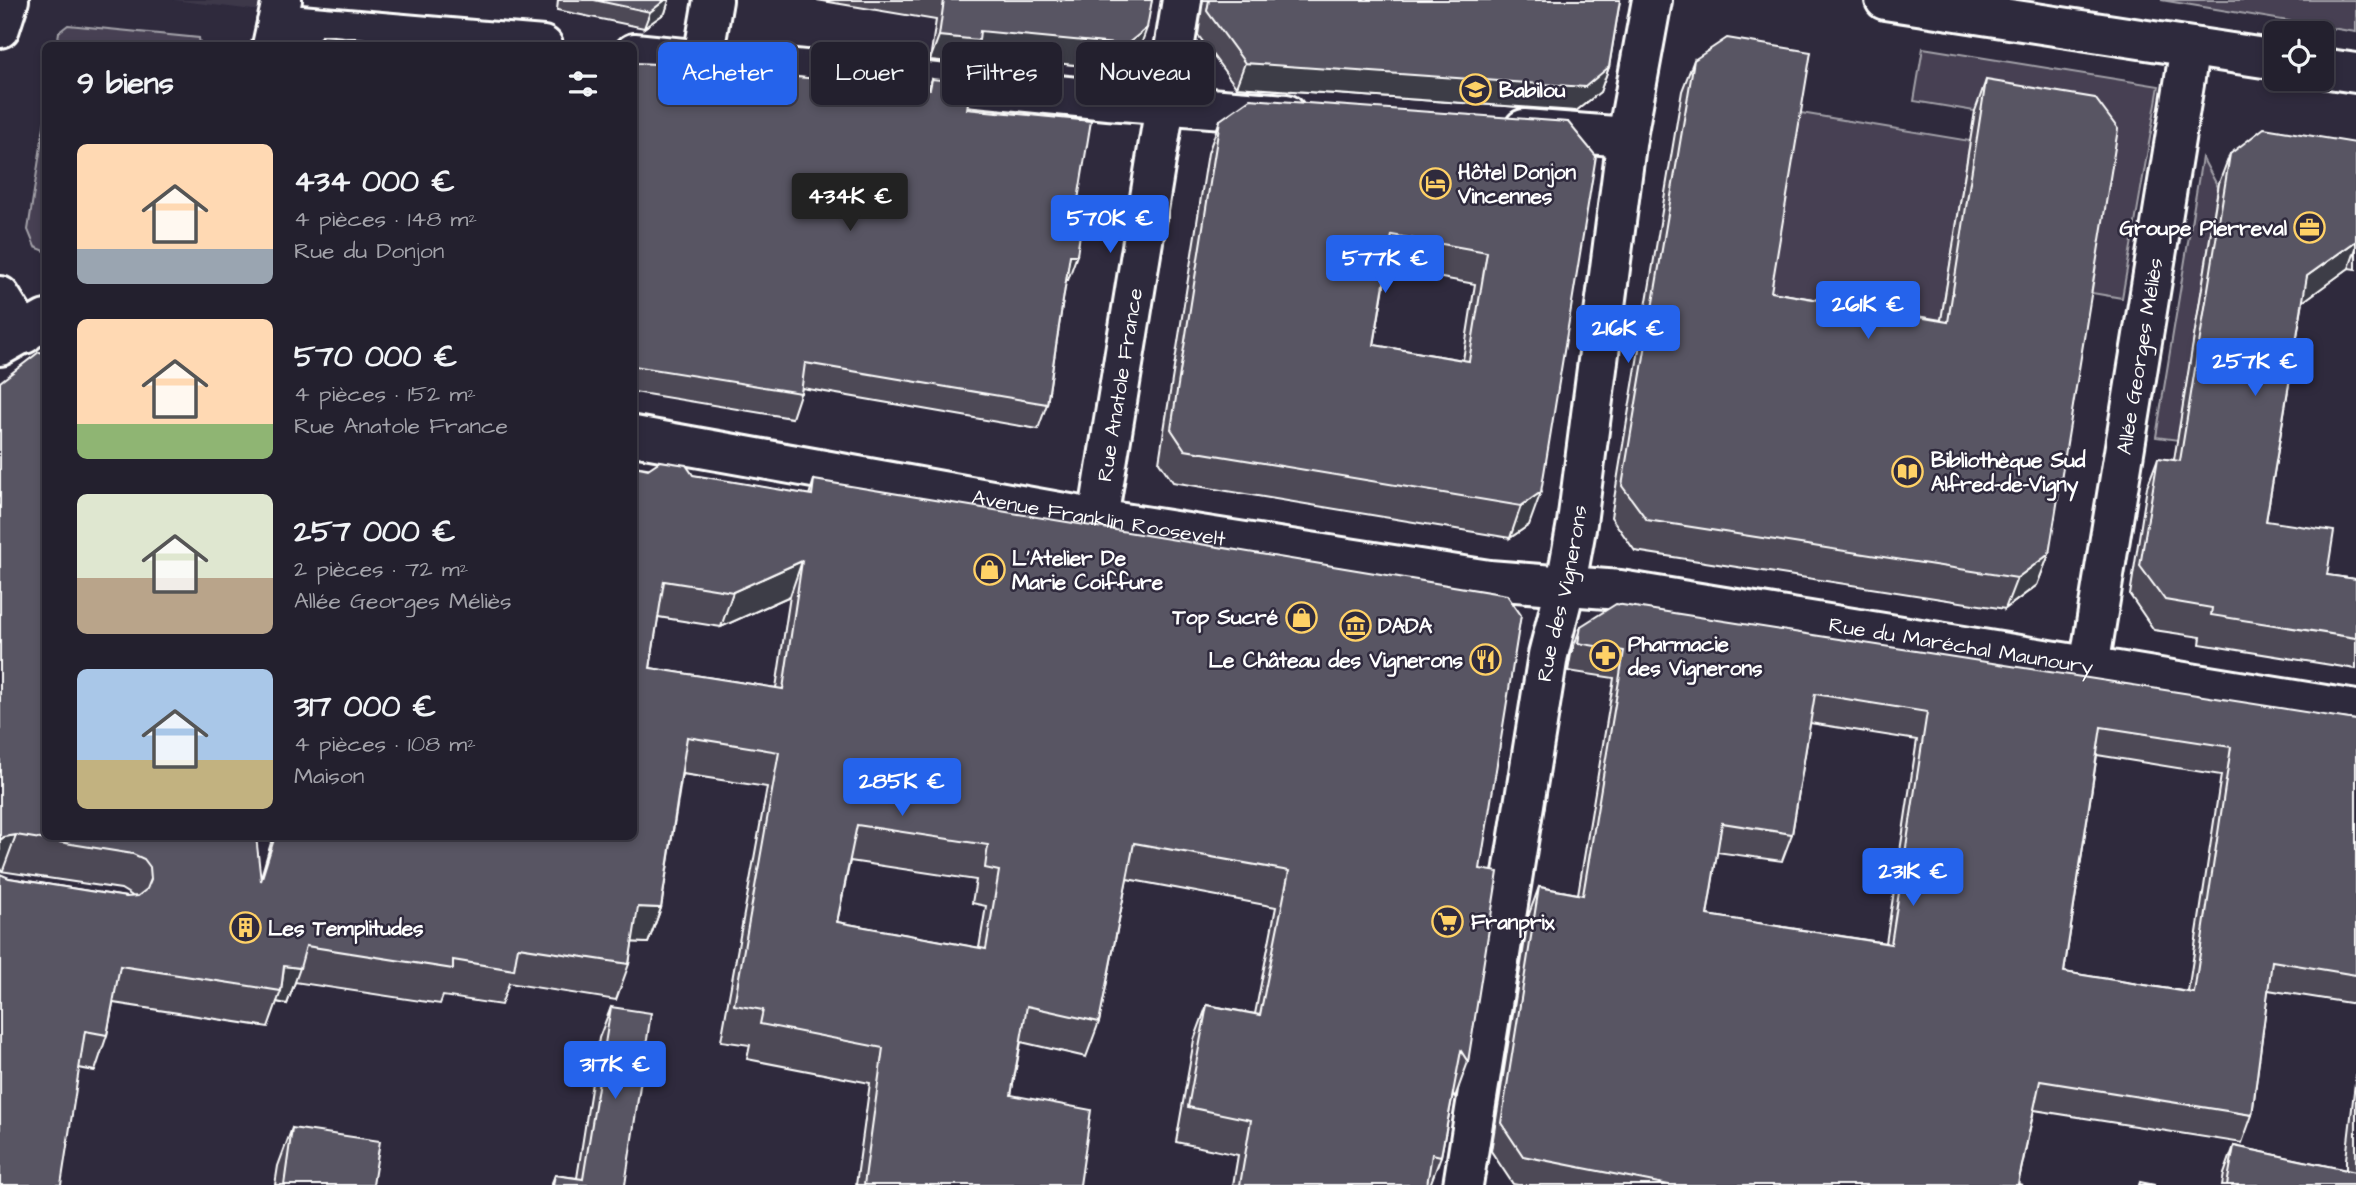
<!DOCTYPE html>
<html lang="fr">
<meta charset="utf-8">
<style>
body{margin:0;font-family:"Architects Daughter",sans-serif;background:#2b2836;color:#f1f3f6;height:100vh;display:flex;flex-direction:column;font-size:26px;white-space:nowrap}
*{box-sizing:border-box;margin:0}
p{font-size:23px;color:#a3a3aa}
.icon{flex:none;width:38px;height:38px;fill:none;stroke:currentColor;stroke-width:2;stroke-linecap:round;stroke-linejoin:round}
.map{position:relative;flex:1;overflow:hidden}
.drawer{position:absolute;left:42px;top:42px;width:595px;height:798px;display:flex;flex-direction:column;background:#23202e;border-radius:10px;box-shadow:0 4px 10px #0003,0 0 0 2px #403e4a}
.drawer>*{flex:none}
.banner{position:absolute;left:658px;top:42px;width:665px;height:63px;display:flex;gap:14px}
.buttons{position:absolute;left:2264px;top:21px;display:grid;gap:14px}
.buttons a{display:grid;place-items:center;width:70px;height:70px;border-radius:10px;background:#23202e;box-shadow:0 4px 10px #0003,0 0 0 2px #403e4a;font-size:35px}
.price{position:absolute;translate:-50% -60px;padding:0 16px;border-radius:7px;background:#2563eb;color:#fff;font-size:23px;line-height:46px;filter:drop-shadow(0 2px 4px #0008)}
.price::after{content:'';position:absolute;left:50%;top:42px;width:21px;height:16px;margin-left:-10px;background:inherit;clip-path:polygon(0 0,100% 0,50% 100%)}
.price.on{background:#222;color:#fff}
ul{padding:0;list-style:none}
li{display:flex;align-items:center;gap:21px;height:175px;padding:0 35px}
li span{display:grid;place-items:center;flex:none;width:196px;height:140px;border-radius:10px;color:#555}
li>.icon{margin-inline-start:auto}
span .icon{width:84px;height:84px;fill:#fffc;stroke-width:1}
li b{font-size:30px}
h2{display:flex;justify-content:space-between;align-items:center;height:84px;padding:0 35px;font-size:30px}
.tag{padding:0 24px;border-radius:10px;background:#23202e;box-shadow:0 4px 10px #0003,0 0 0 2px #403e4a;font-size:24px;line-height:63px}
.tag.on{background:#2563eb;color:#fff}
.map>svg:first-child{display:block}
.built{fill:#3c3749}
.green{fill:#464152;stroke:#a2a0a8;stroke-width:2}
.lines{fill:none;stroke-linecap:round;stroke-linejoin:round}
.minor-casing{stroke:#fff;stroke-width:44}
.tertiary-casing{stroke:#fff;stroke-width:44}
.minor{stroke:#2f2a3d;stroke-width:38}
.tertiary{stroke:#2f2a3d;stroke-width:38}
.wall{fill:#4d4956;stroke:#fff;stroke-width:2;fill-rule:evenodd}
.shaded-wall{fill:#3e3c46;stroke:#fff;stroke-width:2}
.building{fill:#595564;stroke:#fff;stroke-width:2;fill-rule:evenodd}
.labels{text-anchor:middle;stroke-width:5;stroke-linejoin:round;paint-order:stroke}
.poi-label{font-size:21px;font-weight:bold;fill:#fff;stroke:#2f2a3d;text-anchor:start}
.street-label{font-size:21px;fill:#fff;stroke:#2f2a3d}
</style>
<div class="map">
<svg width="2356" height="1185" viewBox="0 0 2356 1185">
<rect width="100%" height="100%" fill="#2f2a3d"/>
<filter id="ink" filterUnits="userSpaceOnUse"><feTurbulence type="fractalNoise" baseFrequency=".0143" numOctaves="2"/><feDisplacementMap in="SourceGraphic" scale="14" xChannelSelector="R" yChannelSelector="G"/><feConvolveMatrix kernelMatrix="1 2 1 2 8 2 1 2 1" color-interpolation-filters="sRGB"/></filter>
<g filter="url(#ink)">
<polygon class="built" points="173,0 263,0 261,11"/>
<g class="green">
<polygon points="2161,0 2356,0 2356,32"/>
<polygon points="68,25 199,38 200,45 57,45 59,32"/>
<polygon points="1923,48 2159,86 2122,298 2086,292 2083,129 1914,101"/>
<polygon points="1795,112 1970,141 1936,352 1760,323"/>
<polygon points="45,120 46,251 45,251 35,247 28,230"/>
<polygon points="2202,157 2218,187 2178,440 2156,437"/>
</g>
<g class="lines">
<defs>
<g id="minor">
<polyline points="1885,0 2277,60"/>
<polyline points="277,23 543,46"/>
<polyline points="634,53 1108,100 1286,114"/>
<polyline points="703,58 713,0"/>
<polyline points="2322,68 2356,73"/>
<polyline points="1524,129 1627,137"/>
<path id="s1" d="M634,436L1098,519L1489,580L1620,590L2356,710"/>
<path id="s2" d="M1098,519L1182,0"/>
<path id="s3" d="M2089,667L2190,47"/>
<path id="s4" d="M1463,1185L1548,655L1566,584L1577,523L1627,137L1652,0"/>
</g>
<g id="tertiary">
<polyline points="0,28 9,0"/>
<polyline points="272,46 282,0"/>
<polyline points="0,296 24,334"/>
<polyline points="0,346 46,320"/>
</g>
</defs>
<use href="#minor" class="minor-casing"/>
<use href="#tertiary" class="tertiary-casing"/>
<use href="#minor" class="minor"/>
<use href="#tertiary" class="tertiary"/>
</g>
<g class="wall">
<polygon points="558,0 669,0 665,13 644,28 557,10"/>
<polygon points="817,0 1152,0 1138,53 1117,69 973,55 970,64 930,60 936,20"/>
<polygon points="1203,0 1620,0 1609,67 1600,92 1576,111 1236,87 1198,35"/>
<polygon points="1694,60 1771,292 1941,320 1975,111 1986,80 2049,554 2037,585 2005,609 1635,551 1611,517 1682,91"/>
<polygon points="634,63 656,73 793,85 796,77 928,89 932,79 967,109 1076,212 1068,280 1066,280 1047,404 1038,429 802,388 792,418 634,392"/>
<path d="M1220,120L1568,122L1529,525L1510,538L1173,482L1159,462L1208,153ZM1387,268L1475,284L1463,360L1374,345Z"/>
<polygon points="2356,143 2356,269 2349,268 2303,301 2266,521 2327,575 2356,579 2356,669 2200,644 2201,637 2154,630 2130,595 2147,487 2158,458 2174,460 2219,183 2230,154"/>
<path d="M0,382L46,836L261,877L273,836H634V466L809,495L814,480L1480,869L1468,1062L1455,1097L1453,1094L1441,1156L1430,1185H1233L1238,1155L1176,1142L1194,1040L1207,1005L1255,1014L1276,907L1127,879L1099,1022L1086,1057L1021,1042L1011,1095L1080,1185H856L870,1083L747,1059L750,1045L721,1041L767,787L682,774L661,908L648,943L632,942L629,964L616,1000L509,983L501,1005L443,996L440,1004L295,982L287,1004L277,1002L268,1027L113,1003L107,1035L95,1071L79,1068L9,878L126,897H133L131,895L121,889L0,871ZM790,596L776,688L650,668L658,617L721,627ZM850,861L976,880L972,903L986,906L979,948L837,922Z"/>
<path d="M1581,626L2356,720V1004L2268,990L2252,1115L2242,1143L2034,1110L2018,1184L2023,1185H1518L1513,1184L1491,1151L1529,914L1539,887L1578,894L1614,678L1568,671L1571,654ZM1810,723L1917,740L1886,943L1707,915L1717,852L1782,861L1792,834ZM2097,755L2221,775L2188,992L2064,972Z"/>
<polygon points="611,1007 625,1185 551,1185 555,1175 577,1178 599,1038"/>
<polygon points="2356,1074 2356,1185 2222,1185 2224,1174 2234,1146 2346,1170 2346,1159"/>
<polygon points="292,1128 373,1185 275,1185 278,1166"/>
</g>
<g class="shaded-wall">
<polygon points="665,0 669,0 665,13 644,28 650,12"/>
<polygon points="1147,28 1138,53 1117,69 973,55 970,64 930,60 939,36 980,31"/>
<polygon points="1245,63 1609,67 1600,92 1576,111 1236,87"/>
<polygon points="2356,241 2356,248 2349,268 2297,306 2307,276"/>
<polygon points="1070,255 1077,255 1068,280 1061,280"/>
<polygon points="1541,492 1529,525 1510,538 1521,506"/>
<polygon points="2049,554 2037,585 2005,609 2017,578"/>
<polygon points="802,561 790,596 721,627 733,592"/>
<polygon points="16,835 3,870 0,871 0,840 4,837"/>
<polygon points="638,907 661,908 648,943 625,942"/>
<polygon points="284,966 300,968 287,1004 277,1002 281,991"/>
</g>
<g class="building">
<polygon points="594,0 665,0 650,12"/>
<polygon points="944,0 1152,0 1147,28 1126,45 980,31 979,40 939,36"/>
<polygon points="1209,0 1620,0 1609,67 1585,87 1245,63 1207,11"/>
<polygon points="323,35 441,46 309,46"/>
<polygon points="1727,38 1811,52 1771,292 1948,322 1986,80 2095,98 2118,129 2049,554 2017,578 1647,520 1622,486 1694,60"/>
<polygon points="634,63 657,64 656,73 795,85 796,77 930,89 932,79 971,83 967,109 1091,121 1076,212 1083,213 1077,255 1070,255 1047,404 805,363 801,393 634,366"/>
<path d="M1250,99L1568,122L1596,156L1541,492L1521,506L1185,450L1171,429L1220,120ZM1392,235L1487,252L1469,361L1374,345Z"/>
<polygon points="2264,128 2356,143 2356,241 2307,276 2266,521 2334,531 2327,575 2356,579 2356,638 2211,615 2212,608 2165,600 2140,566 2158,458 2180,461 2230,154"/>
<path d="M39,352L46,353V836H256L261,881L275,836H634V466L648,469L660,461L686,465L693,475L812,495L814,480L1507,595L1521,615L1480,869L1498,872L1468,1062L1461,1051L1441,1156L1432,1154L1427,1185H1240L1251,1120L1188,1107L1207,1005L1260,1015L1289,871L1134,843L1099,1022L1027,1006L1011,1095L1091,1110L1080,1185H864L883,1048L760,1024L763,1010L734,1005L779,752L687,737L661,908L638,907L629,964L518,947L514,970L453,960V969L306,946L300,968L284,966L281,991L120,966L107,1035L85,1031L61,1185H0V874L9,878L126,897L138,896L147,889L151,879L150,867L144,859L133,854L16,835L4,837L0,840V382ZM802,561L783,689L650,668L664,581L733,592ZM857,825L988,845L985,868L999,871L986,949L837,922Z"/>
<path d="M1616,604L2356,720V975L2272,961L2252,1115L2040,1081L2018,1184L2023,1185H1669L1523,1156L1501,1123L1539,887L1583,895L1624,651L1578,643L1580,632L1581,626ZM1815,694L1927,712L1891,944L1707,915L1722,823L1792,834ZM2101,727L2231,747L2194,993L2064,972Z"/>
<polygon points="611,1007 651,1013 625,1185 553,1185 555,1175 583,1179"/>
<polygon points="292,1128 380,1141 373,1185 284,1185"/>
<polygon points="2234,1146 2356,1172 2356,1146 2356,1185 2227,1185"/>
<polygon points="2140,1182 2155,1185 2139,1185"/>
</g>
</g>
<defs>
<symbol id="school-ring" viewBox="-11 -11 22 22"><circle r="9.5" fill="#2f2a3d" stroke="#ffd166" stroke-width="1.5"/><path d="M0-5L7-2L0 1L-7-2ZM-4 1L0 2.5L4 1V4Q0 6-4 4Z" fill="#ffd166"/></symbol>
<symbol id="hotel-ring" viewBox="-11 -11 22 22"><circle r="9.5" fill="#2f2a3d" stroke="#ffd166" stroke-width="1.5"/><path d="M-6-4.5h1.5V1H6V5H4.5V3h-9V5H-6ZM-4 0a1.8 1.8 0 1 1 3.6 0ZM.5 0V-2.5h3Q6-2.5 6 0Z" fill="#ffd166"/></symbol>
<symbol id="office-ring" viewBox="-11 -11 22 22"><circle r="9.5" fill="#2f2a3d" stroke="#ffd166" stroke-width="1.5"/><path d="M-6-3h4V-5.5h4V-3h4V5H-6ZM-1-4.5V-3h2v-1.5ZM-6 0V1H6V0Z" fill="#ffd166"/></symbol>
<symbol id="library-ring" viewBox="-11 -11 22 22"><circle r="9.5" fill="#2f2a3d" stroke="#ffd166" stroke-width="1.5"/><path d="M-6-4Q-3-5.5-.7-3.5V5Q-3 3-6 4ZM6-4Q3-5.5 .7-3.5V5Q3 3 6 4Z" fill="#ffd166"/></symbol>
<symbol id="shop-ring" viewBox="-11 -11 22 22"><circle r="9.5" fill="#2f2a3d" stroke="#ffd166" stroke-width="1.5"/><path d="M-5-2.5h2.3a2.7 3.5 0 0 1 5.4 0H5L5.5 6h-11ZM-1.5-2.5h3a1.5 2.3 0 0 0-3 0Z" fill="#ffd166"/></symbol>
<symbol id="museum-ring" viewBox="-11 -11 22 22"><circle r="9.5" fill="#2f2a3d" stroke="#ffd166" stroke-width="1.5"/><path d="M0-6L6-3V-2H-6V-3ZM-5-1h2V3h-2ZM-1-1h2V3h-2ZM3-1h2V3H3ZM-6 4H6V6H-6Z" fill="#ffd166"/></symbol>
<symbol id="pharmacy-ring" viewBox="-11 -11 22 22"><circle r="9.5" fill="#2f2a3d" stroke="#ffd166" stroke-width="1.5"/><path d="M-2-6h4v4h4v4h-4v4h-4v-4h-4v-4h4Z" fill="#ffd166"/></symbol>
<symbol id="restaurant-ring" viewBox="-11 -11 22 22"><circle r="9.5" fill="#2f2a3d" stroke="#ffd166" stroke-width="1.5"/><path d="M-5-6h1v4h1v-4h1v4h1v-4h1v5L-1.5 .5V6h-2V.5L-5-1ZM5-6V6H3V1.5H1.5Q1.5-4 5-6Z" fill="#ffd166"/></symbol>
<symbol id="supermarket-ring" viewBox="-11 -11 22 22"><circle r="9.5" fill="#2f2a3d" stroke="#ffd166" stroke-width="1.5"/><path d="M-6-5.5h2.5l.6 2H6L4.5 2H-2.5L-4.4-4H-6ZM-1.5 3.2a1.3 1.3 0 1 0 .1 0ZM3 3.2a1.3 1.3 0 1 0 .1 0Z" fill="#ffd166"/></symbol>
<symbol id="building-ring" viewBox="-11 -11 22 22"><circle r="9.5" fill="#2f2a3d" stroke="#ffd166" stroke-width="1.5"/><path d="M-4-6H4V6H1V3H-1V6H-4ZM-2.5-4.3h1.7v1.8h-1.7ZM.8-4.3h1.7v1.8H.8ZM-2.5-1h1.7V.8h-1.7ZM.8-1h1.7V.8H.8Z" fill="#ffd166"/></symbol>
</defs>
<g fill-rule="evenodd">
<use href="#school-ring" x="1458" y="72" width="35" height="35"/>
<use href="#hotel-ring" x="1418" y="166" width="35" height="35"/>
<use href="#office-ring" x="2292" y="210" width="35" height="35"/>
<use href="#library-ring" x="1890" y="454" width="35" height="35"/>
<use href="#shop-ring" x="972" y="552" width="35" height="35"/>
<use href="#shop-ring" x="1284" y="600" width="35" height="35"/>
<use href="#museum-ring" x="1338" y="608" width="35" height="35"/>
<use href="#pharmacy-ring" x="1588" y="638" width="35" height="35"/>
<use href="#restaurant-ring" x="1468" y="642" width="35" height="35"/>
<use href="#supermarket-ring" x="1430" y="904" width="35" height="35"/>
<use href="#building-ring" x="228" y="910" width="35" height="35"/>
</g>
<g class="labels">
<g class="poi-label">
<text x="1499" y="97">Babilou</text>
<text x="1458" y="179">Hôtel Donjon<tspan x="1458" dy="24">Vincennes</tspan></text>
<text x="2287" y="235" text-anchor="end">Groupe Pierreval</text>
<text x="1931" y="467">Bibliothèque Sud<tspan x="1931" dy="24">Alfred-de-Vigny</tspan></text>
<text x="1012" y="565">L’Atelier De<tspan x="1012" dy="24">Marie Coiffure</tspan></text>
<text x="1278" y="624" text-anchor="end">Top Sucré</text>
<text x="1378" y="633">DADA</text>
<text x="1628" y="651">Pharmacie<tspan x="1628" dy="24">des Vignerons</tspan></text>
<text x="1463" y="667" text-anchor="end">Le Château des Vignerons</text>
<text x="1471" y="929">Franprix</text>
<text x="268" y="935">Les Templitudes</text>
</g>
<g class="street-label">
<text dy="7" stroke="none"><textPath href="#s3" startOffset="315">Allée Georges Méliès</textPath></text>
<text dy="7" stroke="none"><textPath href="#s2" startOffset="136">Rue Anatole France</textPath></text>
<text dy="7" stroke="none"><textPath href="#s1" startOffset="472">Avenue Franklin Roosevelt</textPath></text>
<text dy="7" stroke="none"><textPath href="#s4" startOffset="600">Rue des Vignerons</textPath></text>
<text dy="7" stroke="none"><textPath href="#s1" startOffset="1344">Rue du Maréchal Maunoury</textPath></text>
</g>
</g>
</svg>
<div class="buttons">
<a><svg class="icon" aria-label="locate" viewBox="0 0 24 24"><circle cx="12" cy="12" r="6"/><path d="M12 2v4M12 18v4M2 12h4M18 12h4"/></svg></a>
</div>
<b class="price on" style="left:850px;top:233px">434K €</b>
<b class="price" style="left:1110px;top:255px">570K €</b>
<b class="price" style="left:1385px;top:295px">577K €</b>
<b class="price" style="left:1868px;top:341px">261K €</b>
<b class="price" style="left:1628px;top:365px">216K €</b>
<b class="price" style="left:2255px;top:398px">257K €</b>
<b class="price" style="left:902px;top:818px">285K €</b>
<b class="price" style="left:1913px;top:908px">231K €</b>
<b class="price" style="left:615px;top:1101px">317K €</b>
<div class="banner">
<a class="tag on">Acheter</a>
<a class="tag">Louer</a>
<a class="tag">Filtres</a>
<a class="tag">Nouveau</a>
</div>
<section class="drawer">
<h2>9 biens<svg class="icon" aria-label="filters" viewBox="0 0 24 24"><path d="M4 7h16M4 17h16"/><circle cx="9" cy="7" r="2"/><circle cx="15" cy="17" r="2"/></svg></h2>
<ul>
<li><span style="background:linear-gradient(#ffd9b3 75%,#9aa5b1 0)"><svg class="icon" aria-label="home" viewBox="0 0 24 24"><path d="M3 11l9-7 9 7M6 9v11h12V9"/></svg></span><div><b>434 000 €</b><p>4 pièces · 148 m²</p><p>Rue du Donjon</p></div></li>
<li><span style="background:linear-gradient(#ffd9b3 75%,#8fb573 0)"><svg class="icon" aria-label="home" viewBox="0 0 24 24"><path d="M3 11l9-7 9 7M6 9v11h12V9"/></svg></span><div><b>570 000 €</b><p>4 pièces · 152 m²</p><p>Rue Anatole France</p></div></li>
<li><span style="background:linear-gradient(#dfe7d0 60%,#b9a48a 0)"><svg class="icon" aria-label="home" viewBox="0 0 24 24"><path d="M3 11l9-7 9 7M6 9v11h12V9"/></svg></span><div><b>257 000 €</b><p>2 pièces · 72 m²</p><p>Allée Georges Méliès</p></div></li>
<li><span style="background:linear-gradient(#a9c7e8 65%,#c2b280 0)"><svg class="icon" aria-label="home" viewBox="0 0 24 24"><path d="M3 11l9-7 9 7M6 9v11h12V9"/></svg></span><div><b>317 000 €</b><p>4 pièces · 108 m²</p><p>Maison</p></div></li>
</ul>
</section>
</div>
